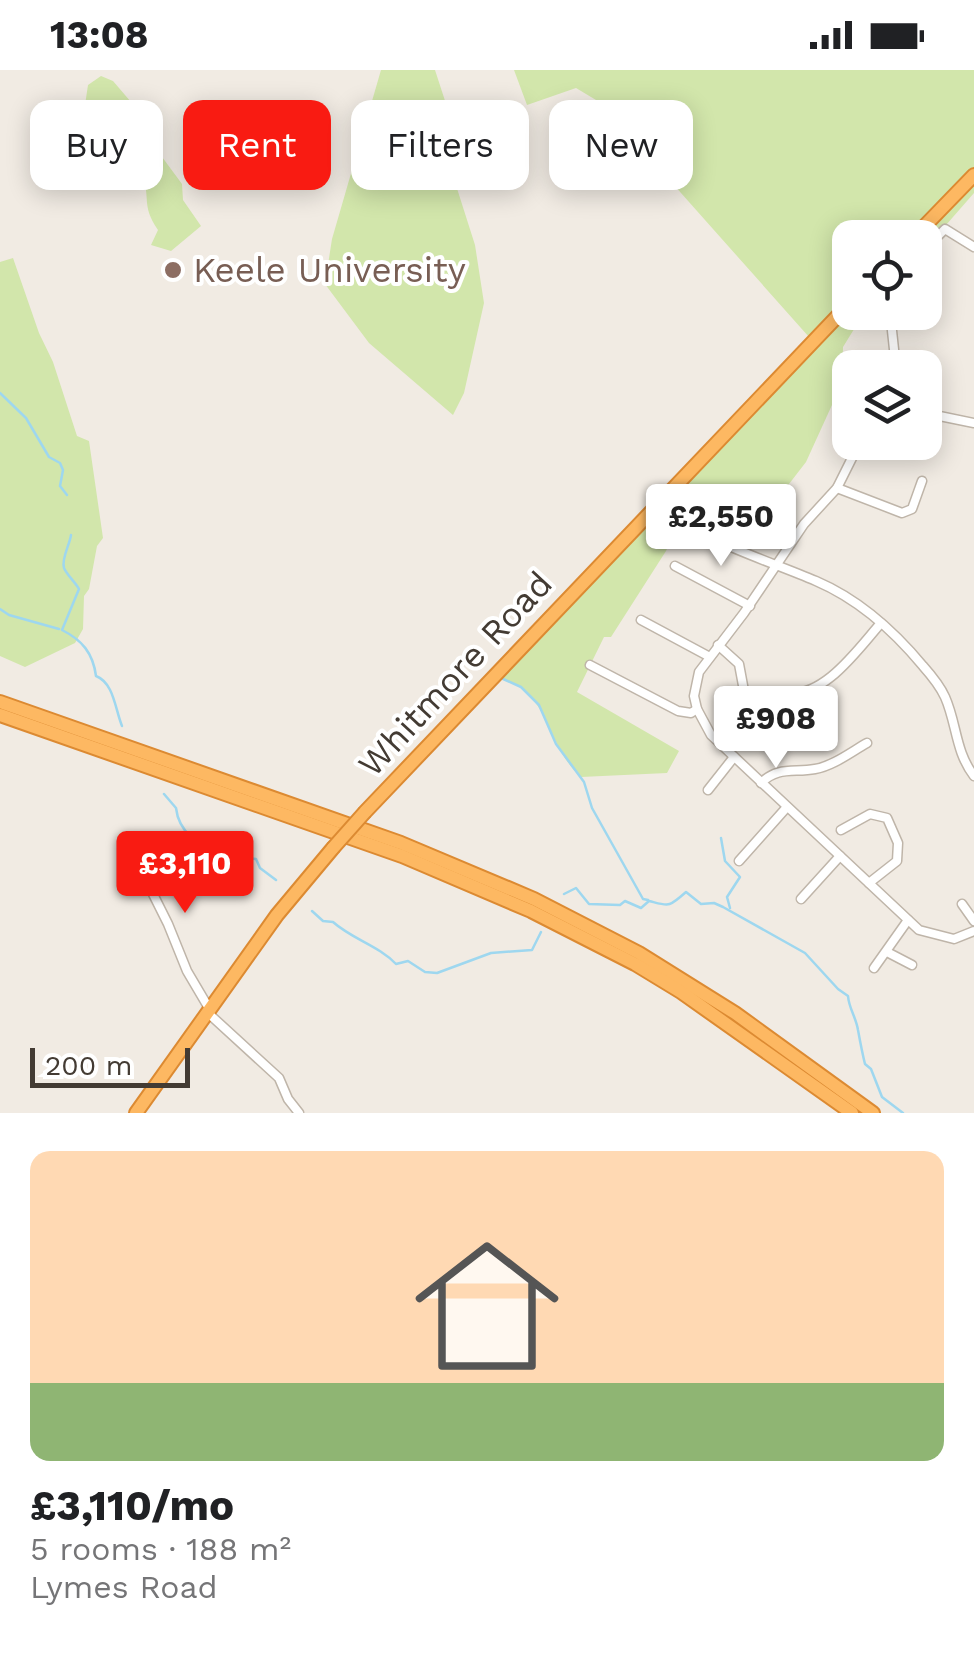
<!DOCTYPE html>
<meta charset="utf-8">
<style>
body{margin:0;font-family:"Work Sans",sans-serif;background:#f6f6f6;color:#202124;height:100vh;display:flex;flex-direction:column;font-size:38px;white-space:nowrap}
*{box-sizing:border-box;margin:0}
p{font-size:32px;color:#757577}
.icon{flex:none;width:55px;height:55px;fill:none;stroke:currentColor;stroke-width:2;stroke-linecap:round;stroke-linejoin:round}
.map{position:relative;height:1043px;overflow:hidden}
.details{display:flex;flex-direction:column;background:#fff;flex:1}
.details>*{flex:none}
.hud{position:absolute;left:30px;top:30px;width:915px;height:90px;display:flex;gap:20px}
.fabs{position:absolute;left:832px;top:150px;display:grid;gap:20px}
.fabs a{display:grid;place-items:center;width:110px;height:110px;border-radius:20px;background:#fff;box-shadow:0 5px 25px #0003;font-size:50px}
.scale{position:absolute;left:30px;bottom:25px;width:160px;box-sizing:border-box;padding-left:10px;border:5px solid #433b33;border-top:0;font-size:28px;line-height:35px;white-space:nowrap;color:#433b33;-webkit-text-stroke:8px #fff;paint-order:stroke}
.price{position:absolute;translate:-50% -85px;padding:0 22px;border-radius:10px;background:#fff;color:#222;font-size:32px;line-height:65px;filter:drop-shadow(0 2px 5px #0008)}
.price::after{content:'';position:absolute;left:50%;top:60px;width:30px;height:22px;margin-left:-15px;background:inherit;clip-path:polygon(0 0,100% 0,50% 100%)}
.price.on{background:#f91b12;color:#fff}
ul{padding:0;list-style:none}
li{display:grid;align-content:center;gap:20px;height:530px;padding:0 30px}
li span{display:grid;place-items:center;height:310px;border-radius:20px;color:#555}
li>.icon{margin-inline-start:auto}
span .icon{width:180px;height:180px;fill:#fffc;stroke-width:1}
li b{font-size:42px}
.pill{padding:0 35px;border-radius:20px;background:#fff;box-shadow:0 5px 25px #0003;font-size:35px;line-height:90px}
.pill.on{background:#f91b12;color:#fff}
.status{display:flex;justify-content:space-between;align-items:center;height:70px;padding:0 50px;background:#fff;direction:ltr}
.status svg{height:28px;fill:currentColor}
.map>svg:first-child{display:block}
.green{fill:#d2e6ab}
.lines{fill:none;stroke-linecap:round;stroke-linejoin:round}
.stream{stroke:#9ed7ef;stroke-width:2.5}
.minor-casing{stroke:#bfb5a9;stroke-width:11}
.highway-casing{stroke:#dc8a32;stroke-width:16}
.minor{stroke:#fff;stroke-width:8}
.highway{stroke:#fdb862;stroke-width:12}
.highway-bridge-casing{stroke:#dc8a32;stroke-width:16;stroke-linecap:butt}
.highway-bridge{stroke:#fdb862;stroke-width:12}
.education-dot{fill:#8d6e63;stroke:#fff;stroke-width:4}
.labels{text-anchor:middle;stroke-width:8;stroke-linejoin:round;paint-order:stroke}
.education-label{font-size:35px;fill:#785e54;stroke:#fff;text-anchor:start}
.street-label{font-size:35px;fill:#433b33;stroke:#fff}
</style>
<div class="status"><b>13:08</b><svg viewBox="0 0 49 12"><path d="M0 12V9h3v3zM5 12V6h3v6zM10 12V3h3v9zM15 12V0h3v12zM26 1h20v11H26zM47 4h2v5h-2z"/></svg></div>
<div class="map">
<svg width="974" height="1043" viewBox="0 0 974 1043">
<rect width="100%" height="100%" fill="#f1ebe3"/>
<g class="green">
<polygon points="381,0 435,0 462,83 454,109 475,175 484,233 464,323 453,345 369,273 325,214 332,169"/>
<polygon points="514,0 974,0 974,100 907,167 850,168 850,225 809,267 601,33 576,18 527,35"/>
<path d="M101,6L113,11L131,32L151,72L182,114L183,130L201,156L171,181L151,175L158,160C140,134 152,126 141,104L126,103L116,96L115,81L91,85L79,75L88,15Z"/>
<polygon points="974,105 974,123 925,179 925,168 913,168"/>
<polygon points="13,188 39,263 53,292 77,366 89,371 103,468 97,476 89,519 84,526 83,559 75,573 25,597 0,586 0,192"/>
<polygon points="850,233 850,242 864,243 843,277 842,313 806,392 738,480 658,435"/>
<path d="M657,446L677,456L666,481L611,567H604L577,622L679,681L667,703L581,707C545,675 553,626 501,608Z"/>
</g>
<g class="lines">
<g class="stream">
<polyline points="0,323 26,348 49,387 60,393 63,400 60,416 67,425"/>
<path d="M71,465C70,474 61,489 64,498C67,505 75,512 79,519L62,560C82,570 93,583 96,606C114,613 115,639 122,656"/>
<polyline points="0,539 9,545 59,559"/>
<polyline points="501,608 521,617 539,635 556,674 584,712 592,738 643,829 648,830"/>
<path d="M164,724L176,738C179,766 204,777 228,791L237,787L256,789L260,798L276,810"/>
<polyline points="721,768 725,791 740,807 727,827 730,838"/>
<path d="M564,824L576,818L589,834L620,835L625,831L641,838L649,831C669,836 668,838 686,822L701,834L714,833L723,837L805,883L838,919L848,926C849,939 856,947 858,960C860,971 862,982 865,994L871,999L882,1027L903,1043"/>
<path d="M312,841L323,851L333,852C352,869 379,876 396,894L408,891L425,902L437,903L491,883L532,880L541,862"/>
</g>
<defs>
<g id="minor">
<polyline points="925,179 945,159 974,177"/>
<polyline points="890,242 896,298"/>
<polyline points="925,343 974,353"/>
<polyline points="860,372 837,418 804,454 744,543 699,602 694,626 697,639 711,665 919,860 954,869 974,861"/>
<polyline points="837,418 902,443 912,439 922,411"/>
<path d="M658,435C704,472 762,488 816,511C858,529 894,561 923,596C931,605 940,616 945,627C957,654 955,681 974,706"/>
<polyline points="675,496 750,536"/>
<polyline points="641,550 708,586"/>
<polyline points="718,575 739,594 747,637 744,655"/>
<polyline points="590,595 678,641 691,643 697,639"/>
<path d="M784,623C823,630 858,579 881,553"/>
<path d="M761,713C778,696 794,703 815,699C833,696 851,682 867,673"/>
<polyline points="708,720 734,687"/>
<polyline points="841,760 870,744 887,748 898,773 897,791 869,813"/>
<polyline points="128,774 168,854 187,901 210,940"/>
<polyline points="739,791 787,737"/>
<polyline points="801,829 840,786"/>
<polyline points="962,834 974,851"/>
<polyline points="887,882 912,895"/>
<polyline points="874,898 908,850"/>
<polyline points="208,943 279,1008 288,1029 299,1043"/>
</g>
<g id="highway">
<polyline points="913,168 974,105"/>
<polyline points="0,632 401,773 534,829 639,883 735,943 873,1043"/>
<polyline points="0,645 402,786 531,841 635,894 681,922 852,1043"/>
<polyline points="365,742 850,233"/>
<polyline points="136,1043 277,845 333,778"/>
</g>
</defs>
<use href="#minor" class="minor-casing"/>
<use href="#highway" class="highway-casing"/>
<use href="#minor" class="minor"/>
<use href="#highway" class="highway"/>
<defs>
<polyline id="highway-bridge" points="333,778 365,742"/>
</defs>
<use href="#highway-bridge" class="highway-bridge-casing"/>
<use href="#highway-bridge" class="highway-bridge"/>
</g>
<circle class="education-dot" cx="173" cy="200" r="10"/>
<g class="labels">
<g class="education-label">
<text x="193" y="212">Keele University</text>
</g>
<g class="street-label">
<text transform="translate(455 604) rotate(-47)" y="12">Whitmore Road</text>
</g>
</g>
</svg>
<div class="fabs">
<a><svg class="icon" aria-label="locate" viewBox="0 0 24 24"><circle cx="12" cy="12" r="6"/><path d="M12 2v4M12 18v4M2 12h4M18 12h4"/></svg></a>
<a><svg class="icon" aria-label="layers" viewBox="0 0 24 24"><path d="M12 4l9 5-9 5-9-5zM3 14l9 5 9-5"/></svg></a>
</div>
<div class="scale">200 m</div>
<b class="price" style="left:721px;top:499px">£2,550</b>
<b class="price" style="left:776px;top:701px">£908</b>
<b class="price on" style="left:185px;top:846px">£3,110</b>
<div class="hud">
<a class="pill">Buy</a>
<a class="pill on">Rent</a>
<a class="pill">Filters</a>
<a class="pill">New</a>
</div>
</div>
<section class="details">
<ul>
<li><span style="background:linear-gradient(#ffd9b3 75%,#8fb573 0)"><svg class="icon" aria-label="home" viewBox="0 0 24 24"><path d="M3 11l9-7 9 7M6 9v11h12V9"/></svg></span><div><b>£3,110/mo</b><p>5 rooms · 188 m²</p><p>Lymes Road</p></div></li>
</ul>
</section>
